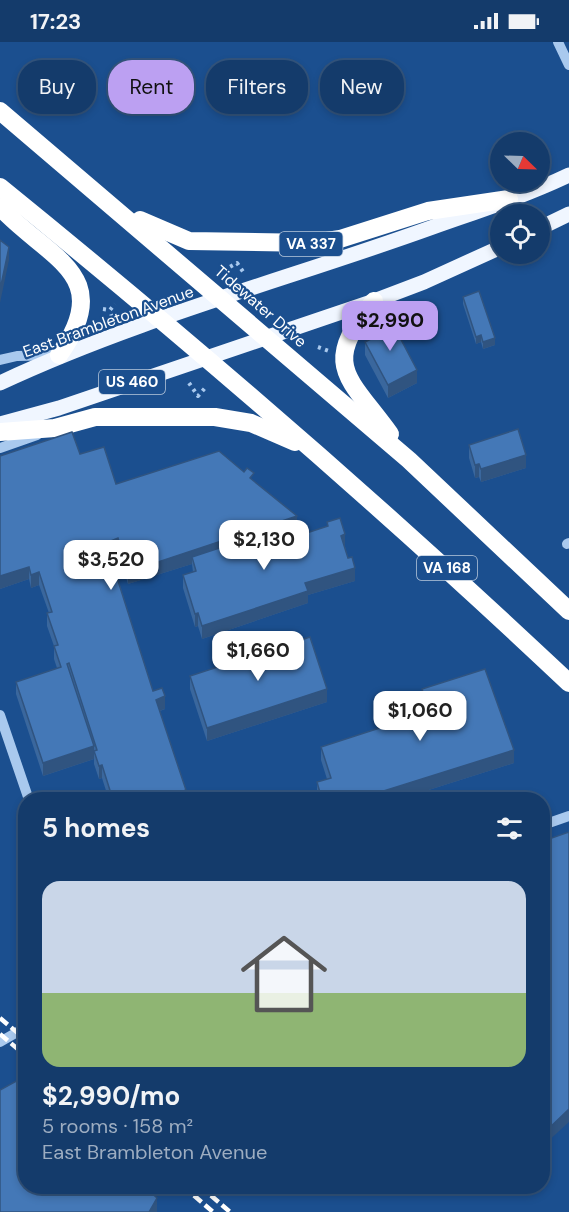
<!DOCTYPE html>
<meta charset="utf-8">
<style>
body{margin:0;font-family:"DM Sans",sans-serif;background:#1d4271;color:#f1f3f6;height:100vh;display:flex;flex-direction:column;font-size:22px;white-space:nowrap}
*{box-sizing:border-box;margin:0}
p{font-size:20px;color:#9dadc1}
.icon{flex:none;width:33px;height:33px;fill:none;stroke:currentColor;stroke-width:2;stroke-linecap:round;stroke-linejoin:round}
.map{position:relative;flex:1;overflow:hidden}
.sheet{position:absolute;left:18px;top:750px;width:532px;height:402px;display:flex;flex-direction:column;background:#143b6b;border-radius:24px;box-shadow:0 3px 9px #0003,0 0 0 2px #33557e}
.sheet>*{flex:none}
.hud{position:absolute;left:18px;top:18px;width:534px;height:54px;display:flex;gap:12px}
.needle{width:39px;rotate:113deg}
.fabs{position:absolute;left:490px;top:90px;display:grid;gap:12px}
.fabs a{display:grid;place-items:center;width:60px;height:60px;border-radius:50%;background:#143b6b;box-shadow:0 3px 9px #0003,0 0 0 2px #33557e;font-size:30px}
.price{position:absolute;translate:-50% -51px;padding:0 14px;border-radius:12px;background:#fff;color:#222;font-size:20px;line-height:39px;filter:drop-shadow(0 2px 3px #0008)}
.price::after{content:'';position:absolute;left:50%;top:36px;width:18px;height:14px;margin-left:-9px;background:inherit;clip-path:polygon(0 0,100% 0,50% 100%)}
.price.current{background:#bca0f2;color:#111}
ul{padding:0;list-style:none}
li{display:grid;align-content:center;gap:12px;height:318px;padding:0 24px}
li span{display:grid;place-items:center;height:186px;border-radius:18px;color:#555}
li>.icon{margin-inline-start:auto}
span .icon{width:108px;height:108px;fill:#fffc;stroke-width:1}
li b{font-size:26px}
h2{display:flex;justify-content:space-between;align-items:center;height:72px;padding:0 24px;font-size:26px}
.chip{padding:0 21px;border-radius:24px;background:#143b6b;box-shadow:0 3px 9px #0003,0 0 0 2px #33557e;font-size:21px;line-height:54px}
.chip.current{background:#bca0f2;color:#111}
.status{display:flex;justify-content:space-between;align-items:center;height:42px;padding:0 30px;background:#143b6b;direction:ltr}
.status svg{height:16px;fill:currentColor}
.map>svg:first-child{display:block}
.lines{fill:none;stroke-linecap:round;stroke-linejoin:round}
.path{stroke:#a9c9ee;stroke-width:4;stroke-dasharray:3 4.5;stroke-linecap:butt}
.minor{stroke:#a9c9ee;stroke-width:10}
.major{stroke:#f0f6ff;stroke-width:15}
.highway{stroke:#fff;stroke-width:18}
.rail{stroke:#fff;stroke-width:4.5;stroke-dasharray:10 4.5;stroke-linecap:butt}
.wall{fill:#3a679d}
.shaded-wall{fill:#305480}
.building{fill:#4478b7;stroke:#305480;stroke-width:1.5}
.labels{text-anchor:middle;stroke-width:4.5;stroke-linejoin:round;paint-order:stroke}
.shield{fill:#1b4f8f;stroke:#bbcadd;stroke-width:1.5}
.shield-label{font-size:15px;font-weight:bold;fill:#fff}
.street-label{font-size:16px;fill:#fff;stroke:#1b4f8f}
</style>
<div class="status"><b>17:23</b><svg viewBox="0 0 49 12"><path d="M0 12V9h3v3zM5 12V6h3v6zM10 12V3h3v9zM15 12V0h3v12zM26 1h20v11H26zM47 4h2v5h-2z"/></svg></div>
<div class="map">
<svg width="569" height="1170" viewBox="0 0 569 1170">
<rect width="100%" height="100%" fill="#1b4f8f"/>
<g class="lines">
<g class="path">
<polyline points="217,232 237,221 244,231"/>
<polyline points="103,267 110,268"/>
<polyline points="112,275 110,268 115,262"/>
<polyline points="318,305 329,309"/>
<polyline points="189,341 198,354 205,346"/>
</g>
<g class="minor">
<polyline points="558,0 569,23"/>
<polyline points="0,318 17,314 59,313"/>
<polyline points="0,406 37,393"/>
<polyline points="567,502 569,501"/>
<polyline points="0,673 29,758"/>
<polyline points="543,783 569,774"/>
<polyline points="0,1000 26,985"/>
</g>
<g class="major">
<polyline points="540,186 569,172"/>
<path d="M0,341C139,276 289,237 433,185C478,169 525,154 569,133"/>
<polyline points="0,382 59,366 374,259 424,240 501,205"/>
</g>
<g class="highway">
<polyline points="0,69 409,418 569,569"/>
<path d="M0,145C196,304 386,468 569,641"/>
<path d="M0,165C48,217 117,232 59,313"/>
<polyline points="140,178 189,199 314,201 340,197 428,169 509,157"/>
<path d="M374,259C320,324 348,334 390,392"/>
<polyline points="0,390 55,386 95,375 215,375 251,381 295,400"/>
</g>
<g class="rail">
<polyline points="0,976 26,998"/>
<polyline points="0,992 26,1014"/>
<polyline points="183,1144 213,1170"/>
<polyline points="200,1144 230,1170"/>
</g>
</g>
<g class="wall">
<polygon points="463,255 495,303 483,307 481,300 476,302 463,262"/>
<polygon points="370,283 417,341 388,356 365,313 365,300 371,297 370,295"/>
<polygon points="469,403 526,426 481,440 479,435 475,436 469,416"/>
<polygon points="80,412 116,442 254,439 297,487 264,498 291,496 327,485 327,480 345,505 355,539 308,553 308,561 202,597 198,584 195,585 183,546 183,533 193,530 192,522 128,542 118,509 110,512 153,649 165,667 160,669 186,758 109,758 102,736 99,737 94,722 94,711 94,717 43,734 16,652 16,640 57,626 54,617 54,604 47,584 47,571 49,571 39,543 31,546 29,537 0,547 0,414"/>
<polygon points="190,634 327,660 207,699 190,647"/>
<polygon points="422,647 514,721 397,758 318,758 317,753 317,740 327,737 321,718 321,705 426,672 422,660"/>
<polygon points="569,790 545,1102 543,1101 543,799"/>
</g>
<g class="shaded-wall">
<polygon points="9,205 9,218 0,261 0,248"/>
<polygon points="481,293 481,300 476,302 476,295"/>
<polygon points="495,296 495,303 483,307 483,300"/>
<polygon points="417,328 417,341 388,356 388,343"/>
<polygon points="526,413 526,426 481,440 481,427"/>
<polygon points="479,422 479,435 475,436 475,423"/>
<polygon points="297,474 297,487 194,521 192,515 192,522 128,542 128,530"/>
<polygon points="345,492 345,505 341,506 341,494"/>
<polygon points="118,496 118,509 106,514 106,501"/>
<polygon points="29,525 29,537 0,547 0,534"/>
<polygon points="355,526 355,539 308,553 308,561 202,597 202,584 305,541"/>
<polygon points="39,530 39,543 31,546 31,533"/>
<polygon points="198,571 198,584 195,585 195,572"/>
<polygon points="327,647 327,660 207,699 207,686"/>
<polygon points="165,654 165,667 156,670 156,658"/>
<polygon points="94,704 94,717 43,734 43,721"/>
<polygon points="514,708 514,721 397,758 355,758"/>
<polygon points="102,723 102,736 99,737 99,724"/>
<polygon points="186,748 186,758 157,758"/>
<polygon points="569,1067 569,1080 545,1102 545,1090"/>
<polygon points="157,1156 157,1170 149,1170"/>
</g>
<g class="building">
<polygon points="0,198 9,205 0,248"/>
<polygon points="479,249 495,296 483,300 481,293 476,295 463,255"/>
<polygon points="388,273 417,328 388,343 365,300 377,294 370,283"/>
<polygon points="518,387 526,413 481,427 479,422 475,423 469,403"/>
<polygon points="72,390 80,412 104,405 116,442 219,409 244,430 247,426 254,431 250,436 297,474 128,530 118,496 106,501 153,649 162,646 165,654 156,658 186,748 157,758 113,758 102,723 99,724 94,709 97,708 69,621 67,622 94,704 43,721 16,640 61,625 54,604 58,603 47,571 52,570 39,530 31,533 29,525 0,534 0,414"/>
<polygon points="340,476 345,492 341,494 348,516 352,515 355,526 305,541 308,549 202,584 198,571 195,572 183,533 196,529 192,515 262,492 264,498 288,490 291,496 328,484 327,480"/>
<polygon points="310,595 327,647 207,686 190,634"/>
<polygon points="485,627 514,708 355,758 322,758 317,740 331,736 321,705 429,670 422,647"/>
<polygon points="569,790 569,1067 545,1090 543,1088 543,799"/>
<polygon points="20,1037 26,1047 26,1144 144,1144 157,1156 149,1170 0,1170 0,1048"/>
</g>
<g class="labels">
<g class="shield">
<rect x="279.5" y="190" width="63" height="24" rx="4.5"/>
<rect x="99" y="328" width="66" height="24" rx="4.5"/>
<rect x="417" y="514" width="60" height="24" rx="4.5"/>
</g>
<g class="shield-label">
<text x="311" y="207">VA 337</text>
<text x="132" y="345">US 460</text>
<text x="447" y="531">VA 168</text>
</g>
<g class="street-label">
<text transform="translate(261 264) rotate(41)" y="6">Tidewater Drive</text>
<text transform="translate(108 279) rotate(-20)" y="6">East Brambleton Avenue</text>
</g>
</g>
</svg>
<div class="fabs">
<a><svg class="needle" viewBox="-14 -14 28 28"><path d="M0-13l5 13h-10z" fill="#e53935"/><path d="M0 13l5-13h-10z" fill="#9dadc1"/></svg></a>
<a><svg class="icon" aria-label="locate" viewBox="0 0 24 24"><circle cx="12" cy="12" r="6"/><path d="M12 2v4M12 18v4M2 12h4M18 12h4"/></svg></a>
</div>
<b class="price current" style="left:390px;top:310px">$2,990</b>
<b class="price" style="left:264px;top:529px">$2,130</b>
<b class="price" style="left:111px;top:549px">$3,520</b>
<b class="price" style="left:258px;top:640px">$1,660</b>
<b class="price" style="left:420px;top:700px">$1,060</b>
<div class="hud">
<a class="chip">Buy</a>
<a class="chip current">Rent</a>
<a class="chip">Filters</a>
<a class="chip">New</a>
</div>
<section class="sheet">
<h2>5 homes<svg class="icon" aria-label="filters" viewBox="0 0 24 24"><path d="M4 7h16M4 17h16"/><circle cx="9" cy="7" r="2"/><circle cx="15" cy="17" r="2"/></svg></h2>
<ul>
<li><span style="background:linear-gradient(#c9d6e8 60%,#8fb573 0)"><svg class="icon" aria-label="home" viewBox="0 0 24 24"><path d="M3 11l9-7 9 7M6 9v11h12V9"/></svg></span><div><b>$2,990/mo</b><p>5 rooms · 158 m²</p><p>East Brambleton Avenue</p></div></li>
</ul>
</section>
</div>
